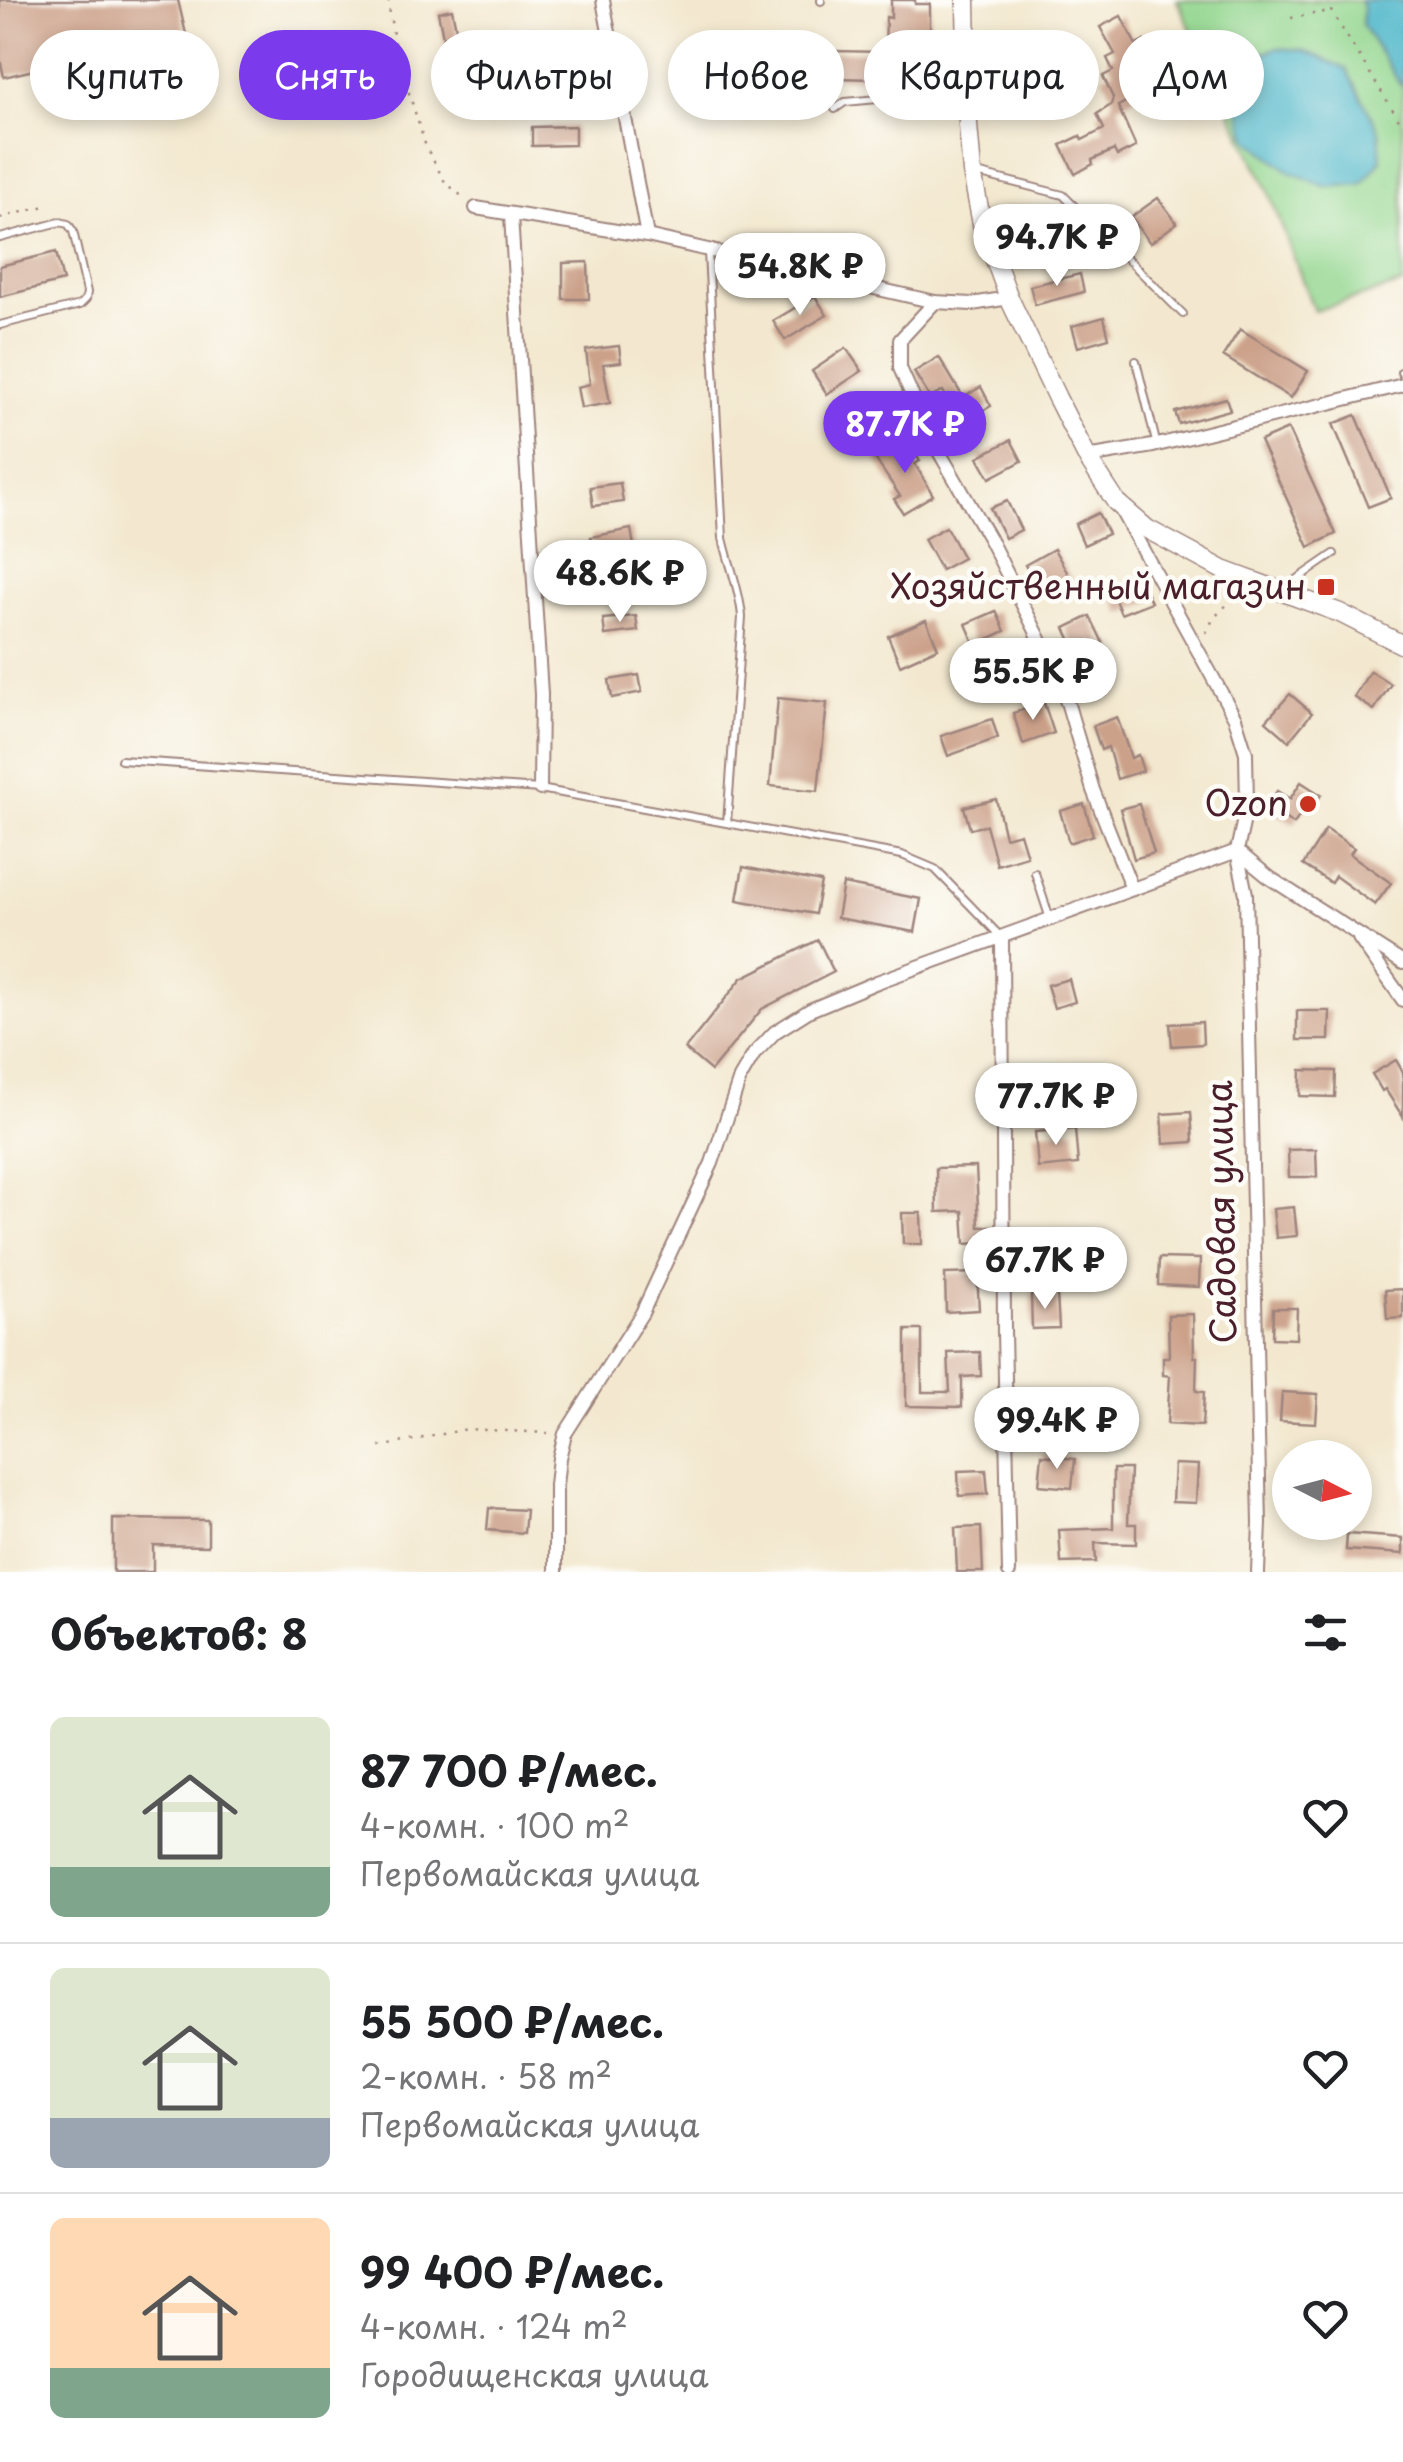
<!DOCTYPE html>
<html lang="ru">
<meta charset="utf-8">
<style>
body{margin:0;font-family:"Playpen Sans",sans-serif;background:#f6f6f6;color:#202124;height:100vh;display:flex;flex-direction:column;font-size:38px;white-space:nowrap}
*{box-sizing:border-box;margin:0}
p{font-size:32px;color:#757577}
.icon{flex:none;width:55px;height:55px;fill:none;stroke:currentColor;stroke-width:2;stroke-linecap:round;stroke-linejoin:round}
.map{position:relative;height:1572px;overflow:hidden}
.sheet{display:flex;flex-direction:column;background:#fff;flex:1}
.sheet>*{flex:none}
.banner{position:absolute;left:30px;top:30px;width:1345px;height:90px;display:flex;gap:20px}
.needle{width:65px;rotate:96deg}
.controls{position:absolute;left:1272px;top:1440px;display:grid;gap:20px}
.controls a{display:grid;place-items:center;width:100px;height:100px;border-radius:50%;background:#fff;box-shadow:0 5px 15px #0003;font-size:50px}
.price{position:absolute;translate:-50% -85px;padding:0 22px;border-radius:35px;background:#fff;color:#222;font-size:32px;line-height:65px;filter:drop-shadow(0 2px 5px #0008)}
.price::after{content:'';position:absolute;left:50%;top:60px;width:30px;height:22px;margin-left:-15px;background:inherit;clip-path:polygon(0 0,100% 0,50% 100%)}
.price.current{background:#7c3aed;color:#fff}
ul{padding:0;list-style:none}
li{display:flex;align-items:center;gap:30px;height:250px;padding:0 50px}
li+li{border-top:2px solid #e0e0e0}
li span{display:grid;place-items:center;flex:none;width:280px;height:200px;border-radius:15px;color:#555}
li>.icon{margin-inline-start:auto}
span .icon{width:120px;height:120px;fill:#fffc;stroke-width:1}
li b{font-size:42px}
h2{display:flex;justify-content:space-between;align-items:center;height:120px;padding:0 50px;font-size:42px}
.tag{padding:0 35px;border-radius:45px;background:#fff;box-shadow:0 5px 15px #0003;font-size:35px;line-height:90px}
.tag.current{background:#7c3aed;color:#fff}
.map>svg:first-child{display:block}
.green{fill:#91d58d;stroke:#6e7a5c;stroke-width:2.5}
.water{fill:#4cb6c9;stroke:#4b6a7a;stroke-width:2.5}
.building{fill:#cca18a}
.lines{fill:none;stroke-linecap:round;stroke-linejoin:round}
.lane-casing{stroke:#9e847d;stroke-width:10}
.street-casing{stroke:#9e847d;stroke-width:16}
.secondary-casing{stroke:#9e847d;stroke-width:21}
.path{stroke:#9e847d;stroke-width:2.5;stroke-dasharray:2.5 8;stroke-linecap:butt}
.lane{stroke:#fff;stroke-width:6}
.street{stroke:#fff;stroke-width:12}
.secondary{stroke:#fff;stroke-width:18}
.poi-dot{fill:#c8321e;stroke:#fdfcf7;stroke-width:4}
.labels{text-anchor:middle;stroke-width:9;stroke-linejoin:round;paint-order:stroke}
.poi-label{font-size:35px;fill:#4a1f2b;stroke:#fdfcf7;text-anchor:end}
.street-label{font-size:35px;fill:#4a1f2b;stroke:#fdfcf7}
</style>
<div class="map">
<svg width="1403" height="1572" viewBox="0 0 1403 1572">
<rect width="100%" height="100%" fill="#fdfcf7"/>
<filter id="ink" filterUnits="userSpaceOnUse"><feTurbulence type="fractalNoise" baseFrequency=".01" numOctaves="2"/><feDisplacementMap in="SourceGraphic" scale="20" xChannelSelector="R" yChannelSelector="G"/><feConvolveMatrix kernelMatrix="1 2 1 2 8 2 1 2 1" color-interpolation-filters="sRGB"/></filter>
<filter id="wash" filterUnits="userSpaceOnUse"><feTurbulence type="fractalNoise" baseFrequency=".0048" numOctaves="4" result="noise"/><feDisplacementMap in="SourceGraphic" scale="40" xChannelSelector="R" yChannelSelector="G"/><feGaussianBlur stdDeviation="2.25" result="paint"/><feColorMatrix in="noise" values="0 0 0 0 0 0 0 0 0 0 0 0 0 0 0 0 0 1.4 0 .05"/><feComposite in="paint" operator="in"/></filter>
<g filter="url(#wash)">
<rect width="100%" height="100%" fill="#f3e8cf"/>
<polygon class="green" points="1177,0 1403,0 1403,284 1314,311 1268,190"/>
<g class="water">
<polygon points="1361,0 1403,0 1403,88 1362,25 1363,8"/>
<polygon points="1276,48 1303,50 1346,69 1379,130 1381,160 1362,184 1327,187 1290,172 1248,139 1236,96 1243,60"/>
</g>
<g id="blocks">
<g class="building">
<polygon points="0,0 178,0 186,34 4,77 0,59"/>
<polygon points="891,0 915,0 915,4 930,4 930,45 915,45 914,80 834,78 834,51 885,52 886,17 891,18"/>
<polygon points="452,9 459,44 445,47 438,12"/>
<polygon points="1121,16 1136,45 1144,41 1163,83 1118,106 1136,147 1117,156 1114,150 1092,160 1093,164 1075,174 1061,145 1080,136 1082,140 1104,129 1097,114 1111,105 1113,98 1103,76 1113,71 1107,58 1115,54 1100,27"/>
<polygon points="552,77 577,77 576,104 552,104"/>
<polygon points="743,94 747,112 714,118 711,100"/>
<polygon points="575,126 575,145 532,146 532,127"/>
<polygon points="1158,198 1177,223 1150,243 1131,217"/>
<polygon points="56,252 63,281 0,297 0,266"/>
<polygon points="588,262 589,299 563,299 563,263"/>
<polygon points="1080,274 1084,292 1035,305 1030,286"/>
<polygon points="815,296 827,315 785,340 773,321"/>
<polygon points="1104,317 1109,338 1078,347 1072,326"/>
<polygon points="1240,329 1308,371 1291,398 1223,356"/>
<polygon points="619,346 621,362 603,364 610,403 581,408 577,387 590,384 586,350"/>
<polygon points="846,348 862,371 827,394 812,371"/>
<polygon points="939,357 963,397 981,387 991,406 960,423 943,391 930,398 914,372"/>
<polygon points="874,395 890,422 867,435 851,408"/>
<polygon points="1226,398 1230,410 1179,424 1175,412"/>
<polygon points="1356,415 1391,498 1368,507 1333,424"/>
<polygon points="1288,429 1336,534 1309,547 1260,441"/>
<polygon points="906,440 920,461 915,464 933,495 903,513 894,499 900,496 876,460"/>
<polygon points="1011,440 1022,461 990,478 978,457"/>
<polygon points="620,483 623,502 593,506 590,487"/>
<polygon points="1007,501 1021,530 1005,538 990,508"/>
<polygon points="1098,513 1108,534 1084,545 1075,524"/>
<polygon points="946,527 963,558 941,570 924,539"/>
<polygon points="631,529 634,546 594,553 591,537"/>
<polygon points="1054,549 1076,588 1054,598 1045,576 1034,582 1025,565"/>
<polygon points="1142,581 1151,602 1121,614 1112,593"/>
<polygon points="996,611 1005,631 975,645 966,624"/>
<polygon points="636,616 638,631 605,635 603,619"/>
<polygon points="1090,616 1103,643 1078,655 1065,628"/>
<polygon points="926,620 938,648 900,665 888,636"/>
<polygon points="1025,661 1032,677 1000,692 993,675"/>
<polygon points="1370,671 1391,684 1374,710 1354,697"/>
<polygon points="639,675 642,692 612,698 609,680"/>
<polygon points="1290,694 1312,713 1289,741 1266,721"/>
<polygon points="778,698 827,703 818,791 770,786"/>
<polygon points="1044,703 1054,733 1023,744 1013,713"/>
<polygon points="1117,717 1131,758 1138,755 1143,771 1117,779 1108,747 1101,750 1093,726"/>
<polygon points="992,719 998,738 948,756 941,736"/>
<polygon points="1301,782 1321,795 1311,811 1305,807 1294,824 1266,807 1277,791 1290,799"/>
<polygon points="996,799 1005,837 1020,833 1027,856 997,865 986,825 970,829 964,807"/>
<polygon points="1084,804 1093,835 1069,843 1060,811"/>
<polygon points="1139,804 1154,853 1134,859 1120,809"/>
<polygon points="1326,829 1354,848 1350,854 1391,883 1375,905 1335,876 1331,883 1303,865"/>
<polygon points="743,867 821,882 815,914 737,900"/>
<polygon points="843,884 921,899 915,932 837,918"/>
<polygon points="818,940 834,972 762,1009 711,1071 685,1049 742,978"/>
<polygon points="1069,979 1075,1002 1054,1008 1047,985"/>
<polygon points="1297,1011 1330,1011 1329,1040 1297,1040"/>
<polygon points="1202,1022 1203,1044 1172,1046 1170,1024"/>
<polygon points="1396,1060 1403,1072 1403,1117 1385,1089 1382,1091 1372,1074"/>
<polygon points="1301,1070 1336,1071 1335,1097 1300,1096"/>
<polygon points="1191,1112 1193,1142 1164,1144 1162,1114"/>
<polygon points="1075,1129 1078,1164 1038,1168 1035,1132"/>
<polygon points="1316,1149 1317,1177 1289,1177 1288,1150"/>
<polygon points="976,1167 979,1227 993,1226 994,1242 965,1244 963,1211 937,1212 936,1168"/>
<polygon points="1294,1207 1297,1236 1276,1238 1273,1209"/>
<polygon points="902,1213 921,1213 922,1244 903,1244"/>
<polygon points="1159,1258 1200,1259 1199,1287 1158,1285"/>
<polygon points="977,1273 979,1310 946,1312 945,1274"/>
<polygon points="1403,1289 1403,1318 1387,1319 1385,1290"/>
<polygon points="1057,1294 1059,1328 1032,1329 1031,1295"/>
<polygon points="1273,1308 1297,1308 1296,1339 1272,1338"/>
<polygon points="1193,1314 1194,1357 1197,1357 1196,1391 1204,1392 1202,1426 1167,1424 1170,1376 1163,1375 1163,1357 1169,1357 1168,1315"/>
<polygon points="906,1330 922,1330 922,1392 950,1392 948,1353 980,1352 981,1376 962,1377 962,1407 906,1406"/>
<polygon points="1282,1392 1318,1394 1316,1423 1280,1421"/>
<polygon points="1042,1455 1075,1459 1072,1488 1039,1485"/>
<polygon points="1174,1464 1198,1465 1196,1503 1172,1502"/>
<polygon points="1113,1469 1130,1469 1128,1524 1136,1524 1136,1544 1095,1543 1096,1562 1061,1563 1059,1530 1113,1528"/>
<polygon points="986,1470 988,1494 959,1496 958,1471"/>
<polygon points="489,1508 526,1510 524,1533 487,1530"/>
<polygon points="113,1519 208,1520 208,1546 153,1545 153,1572 113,1572"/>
<polygon points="981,1527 983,1572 957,1572 955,1528"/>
<polygon points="1347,1534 1403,1538 1403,1554 1346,1550"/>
</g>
</g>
</g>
<g filter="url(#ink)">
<use href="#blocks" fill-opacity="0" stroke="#9e847d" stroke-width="2.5"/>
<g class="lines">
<defs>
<g id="lane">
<polyline points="821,0 821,1"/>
<polyline points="835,109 845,102 911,96 944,81 966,79"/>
<polyline points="973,172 1063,195 1183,314"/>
<polyline points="0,238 60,222 68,224 73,231 87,292 86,299 80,305 0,325"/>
<path d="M708,252L723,538C729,565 740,590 742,617L727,823"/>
<polyline points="1136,361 1157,446"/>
<polyline points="1401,372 1403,376"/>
<polyline points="1286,587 1334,554"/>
<polyline points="121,760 540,789 902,855 935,869 1001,937"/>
<polyline points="1035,873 1050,919"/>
</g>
<g id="street">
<polyline points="603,0 647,236"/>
<polyline points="476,208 647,236 935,302 972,304 1009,298"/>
<polyline points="511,216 541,694 540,789"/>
<polyline points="935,302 900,340 900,368 930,436 990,540 1048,655 1068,705 1093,790 1132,889"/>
<polyline points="1087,457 1153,446 1403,385"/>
<polyline points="1122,512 1235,718 1246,753 1247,805 1237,851 1246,894 1260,1523 1258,1572"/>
<polyline points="1237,851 1270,878 1403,963"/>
<polyline points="1002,938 1004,1331 1009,1572"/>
<polyline points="1359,938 1403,1000"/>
<polyline points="556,1572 556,1485 559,1458 565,1434 642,1313 712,1163 740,1078 754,1054 775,1032 810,1010 877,982 1237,851"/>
</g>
<polyline id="secondary" points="966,0 968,125 972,172 982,224 1009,298 1057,398 1087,457 1116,502 1147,529 1223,570 1340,613 1403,645"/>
</defs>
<use href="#lane" class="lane-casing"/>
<use href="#street" class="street-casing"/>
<use href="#secondary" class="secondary-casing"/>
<g class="path">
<polyline points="388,0 395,49 426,147 445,182 464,198"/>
<polyline points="1329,0 1331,11 1403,126"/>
<polyline points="1291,18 1330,11"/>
<polyline points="0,218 49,205"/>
<path d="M1206,633C1213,616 1225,605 1240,596"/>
<polyline points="380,1447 467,1429 548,1433"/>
</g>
<use href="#lane" class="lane"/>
<use href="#street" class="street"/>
<use href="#secondary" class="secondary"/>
</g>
</g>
<g class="poi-dot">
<rect x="1316" y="577" width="20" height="20" rx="5"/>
<circle cx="1308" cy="804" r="10"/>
</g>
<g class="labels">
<g class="poi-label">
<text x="1306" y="599">Хозяйственный магазин</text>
<text x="1288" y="816">Ozon</text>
</g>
<g class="street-label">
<text transform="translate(1222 1212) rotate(-91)" y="12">Садовая улица</text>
</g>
</g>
</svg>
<div class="controls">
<a><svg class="needle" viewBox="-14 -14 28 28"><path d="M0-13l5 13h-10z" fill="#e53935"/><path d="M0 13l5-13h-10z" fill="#757577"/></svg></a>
</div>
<b class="price" style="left:1057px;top:289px">94.7K ₽</b>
<b class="price" style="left:800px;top:318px">54.8K ₽</b>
<b class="price current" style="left:905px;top:476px">87.7K ₽</b>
<b class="price" style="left:620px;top:625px">48.6K ₽</b>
<b class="price" style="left:1033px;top:723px">55.5K ₽</b>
<b class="price" style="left:1056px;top:1148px">77.7K ₽</b>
<b class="price" style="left:1045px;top:1312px">67.7K ₽</b>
<b class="price" style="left:1057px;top:1472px">99.4K ₽</b>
<div class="banner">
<a class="tag">Купить</a>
<a class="tag current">Снять</a>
<a class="tag">Фильтры</a>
<a class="tag">Новое</a>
<a class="tag">Квартира</a>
<a class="tag">Дом</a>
</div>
</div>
<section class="sheet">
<h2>Объектов: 8<svg class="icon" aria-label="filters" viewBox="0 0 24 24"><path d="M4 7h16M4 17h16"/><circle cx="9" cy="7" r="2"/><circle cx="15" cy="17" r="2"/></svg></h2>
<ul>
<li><span style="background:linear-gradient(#dfe7d0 75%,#7fa58c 0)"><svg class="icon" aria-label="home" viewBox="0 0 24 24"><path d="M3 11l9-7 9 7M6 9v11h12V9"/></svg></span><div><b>87 700 ₽/мес.</b><p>4-комн. · 100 m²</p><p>Первомайская улица</p></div><svg class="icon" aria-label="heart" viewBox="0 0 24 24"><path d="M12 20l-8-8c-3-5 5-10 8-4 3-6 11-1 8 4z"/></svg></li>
<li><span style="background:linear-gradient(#dfe7d0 75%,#9aa5b1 0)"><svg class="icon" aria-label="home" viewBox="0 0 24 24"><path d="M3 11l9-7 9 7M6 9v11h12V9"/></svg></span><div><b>55 500 ₽/мес.</b><p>2-комн. · 58 m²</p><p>Первомайская улица</p></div><svg class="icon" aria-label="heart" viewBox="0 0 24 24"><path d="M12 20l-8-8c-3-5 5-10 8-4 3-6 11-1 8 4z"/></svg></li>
<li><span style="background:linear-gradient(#ffd9b3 75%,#7fa58c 0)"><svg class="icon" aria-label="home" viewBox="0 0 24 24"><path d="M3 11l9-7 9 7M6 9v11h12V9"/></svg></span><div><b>99 400 ₽/мес.</b><p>4-комн. · 124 m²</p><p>Городищенская улица</p></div><svg class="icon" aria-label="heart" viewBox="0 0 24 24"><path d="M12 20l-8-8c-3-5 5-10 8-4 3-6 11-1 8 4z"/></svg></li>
</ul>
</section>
